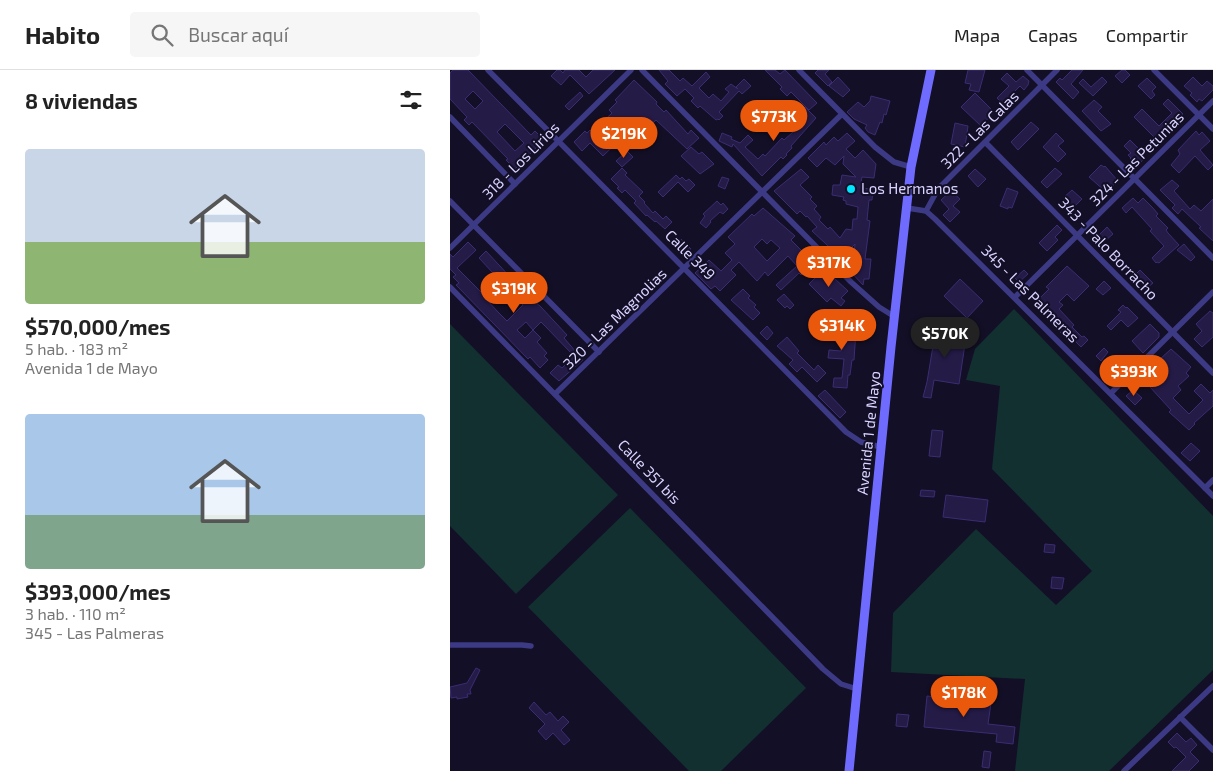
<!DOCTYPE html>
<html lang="es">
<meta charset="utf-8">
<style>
body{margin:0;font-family:"Exo 2",sans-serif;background:#f6f6f6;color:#222;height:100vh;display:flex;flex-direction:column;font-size:19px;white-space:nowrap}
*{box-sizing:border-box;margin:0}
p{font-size:16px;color:#767676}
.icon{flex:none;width:28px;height:28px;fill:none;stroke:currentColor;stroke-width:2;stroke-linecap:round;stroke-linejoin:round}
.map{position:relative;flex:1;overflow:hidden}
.drawer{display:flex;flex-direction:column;background:#fff;width:450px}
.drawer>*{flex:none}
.price{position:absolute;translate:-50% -42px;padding:0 11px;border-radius:18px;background:#ea580c;color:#fff;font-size:16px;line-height:32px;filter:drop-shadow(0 1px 2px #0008)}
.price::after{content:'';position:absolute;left:50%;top:30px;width:15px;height:11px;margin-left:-8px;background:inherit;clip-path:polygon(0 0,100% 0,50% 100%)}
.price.active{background:#222;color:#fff}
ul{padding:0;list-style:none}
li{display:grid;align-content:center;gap:10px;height:265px;padding:0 25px}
li span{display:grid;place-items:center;height:155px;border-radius:5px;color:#555}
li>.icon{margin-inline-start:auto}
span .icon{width:90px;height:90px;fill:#fffc;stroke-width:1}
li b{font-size:21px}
h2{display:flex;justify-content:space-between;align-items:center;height:60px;padding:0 25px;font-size:21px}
header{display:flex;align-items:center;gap:30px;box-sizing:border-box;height:70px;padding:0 25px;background:#fff;border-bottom:1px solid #e0e0e0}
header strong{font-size:24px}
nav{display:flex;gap:28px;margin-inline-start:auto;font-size:18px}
.search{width:350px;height:45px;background:#f6f6f6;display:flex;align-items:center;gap:12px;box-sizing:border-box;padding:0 18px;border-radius:5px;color:#767676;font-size:19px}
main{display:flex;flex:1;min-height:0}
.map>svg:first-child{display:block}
.green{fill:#12302f}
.building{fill:#241b47;stroke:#3b2d73;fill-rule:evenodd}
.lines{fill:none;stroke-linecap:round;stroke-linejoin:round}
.street{stroke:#3d3a85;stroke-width:5.5}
.secondary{stroke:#6f6bff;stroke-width:9}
.poi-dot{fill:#00e5ff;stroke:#130f26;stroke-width:2}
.labels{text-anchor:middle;stroke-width:4;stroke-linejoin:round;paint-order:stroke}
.street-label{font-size:15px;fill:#d9d4ff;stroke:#130f26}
.poi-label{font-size:15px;fill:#d9d4ff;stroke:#130f26;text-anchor:start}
</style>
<header>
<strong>Habito</strong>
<div class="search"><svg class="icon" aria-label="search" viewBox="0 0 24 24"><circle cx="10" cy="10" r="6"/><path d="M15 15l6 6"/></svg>Buscar aquí</div>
<nav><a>Mapa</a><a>Capas</a><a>Compartir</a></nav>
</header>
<main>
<section class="drawer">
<h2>8 viviendas<svg class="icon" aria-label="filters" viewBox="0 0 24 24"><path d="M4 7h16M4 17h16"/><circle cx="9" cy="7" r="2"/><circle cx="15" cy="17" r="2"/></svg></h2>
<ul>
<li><span style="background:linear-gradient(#c9d6e8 60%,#8fb573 0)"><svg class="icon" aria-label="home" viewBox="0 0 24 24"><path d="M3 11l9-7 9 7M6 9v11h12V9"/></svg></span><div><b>$570,000/mes</b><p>5 hab. · 183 m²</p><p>Avenida 1 de Mayo</p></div></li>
<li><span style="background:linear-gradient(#a9c7e8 65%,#7fa58c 0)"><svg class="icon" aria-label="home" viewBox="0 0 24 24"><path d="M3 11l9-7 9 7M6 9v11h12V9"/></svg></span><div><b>$393,000/mes</b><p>3 hab. · 110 m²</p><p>345 - Las Palmeras</p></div></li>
</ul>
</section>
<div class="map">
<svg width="763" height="701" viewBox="0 0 763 701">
<rect width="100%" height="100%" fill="#130f26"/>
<g class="green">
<polygon points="564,239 763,446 763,600 659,701 565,701 575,609 441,602 443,543 526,459 606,535 642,501 542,399 550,316 516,310 525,279"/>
<polygon points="0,254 168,425 66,524 0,456"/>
<polygon points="180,438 356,618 271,701 239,701 78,537"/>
</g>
<g class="building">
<path d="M3,0H18L81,65L85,61L94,70L65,99L56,90L58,89L22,52L19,55L14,50L17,47L0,29V3ZM23,21L33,31L25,39L15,29ZM55,54L74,73L65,81L47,62Z"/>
<polygon points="107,0 110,0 113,3 115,0 129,0 136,7 143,0 165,0 139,24 120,5 111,15 101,6"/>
<polygon points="209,0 219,0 230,11 233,8 242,16 256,2 260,7 249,18 259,28 263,24 271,31 279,22 275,19 281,14 288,19 286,17 294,9 301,16 292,24 289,21 269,42 273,46 269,50 268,49 266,50 250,36 248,38 241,31 244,28 235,19 227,26 215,14 218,11"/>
<polygon points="315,0 325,0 330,4 335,0 367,33 359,40 341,22 337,26 330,19 332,17"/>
<polygon points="368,0 379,0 375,4 382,12 378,16 365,3"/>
<polygon points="518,0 535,0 529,22 519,20 521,14 515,13"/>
<polygon points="622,0 633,0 621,14 629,22 623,29 606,12 610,8 612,10"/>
<polygon points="672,0 675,0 680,5 672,13 665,6"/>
<polygon points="557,3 566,12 573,6 579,11 578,15 574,20 570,16 558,28 562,31 556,37 547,28 559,16 551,9"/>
<polygon points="388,7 400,20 393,27 379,16"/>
<polygon points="652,7 657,12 643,26 629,13 633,9 641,17"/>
<polygon points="743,7 752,16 757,11 763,16 763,20 752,31 749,29 747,32 740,25 742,23 734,16"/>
<polygon points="697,8 706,17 702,21 705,25 701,29 688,16"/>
<polygon points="184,10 207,32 206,34 214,42 216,40 238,64 241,60 249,68 237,79 206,50 184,71 176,64 153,86 140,73 132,81 124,72 135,61 137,63 140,60 142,62 162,43 159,40 167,32 165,30"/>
<polygon points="130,22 133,26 119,40 115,36"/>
<polygon points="525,23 544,42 531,56 511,37"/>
<polygon points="421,26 440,31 436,45 434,44 432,53 430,52 425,65 418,62 415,58 417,55 404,49 397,42 408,32 414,37 420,31"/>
<polygon points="718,29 733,44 724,53 726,55 717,64 716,62 707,70 684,47 692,39 709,56 722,43 713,34"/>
<polygon points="644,30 652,37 648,41 661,54 651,61 632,41"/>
<polygon points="355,37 366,48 341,76 342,78 336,84 337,85 333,89 331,87 312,106 283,74 282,77 269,71 272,63 282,67 281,69 290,73 298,65 303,70 295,77 308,89 313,84 315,86 332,68 334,70 343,62 339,57 343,51 335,43 340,38 347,45"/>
<polygon points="581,52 589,59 568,80 561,72"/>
<polygon points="505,53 518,56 515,77 501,74"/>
<polygon points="746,61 749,65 752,62 760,71 750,80 763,95 758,100 745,86 729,103 721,95 730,84 728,80"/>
<polygon points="397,63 405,71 396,79 405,88 413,80 426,94 424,108 412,107 410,118 423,119 422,130 419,130 417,150 420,151 415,189 421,189 419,209 414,209 413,215 398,199 403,195 405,174 391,188 362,161 367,157 357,146 356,147 350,141 347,144 324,121 351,99 359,107 350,115 362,127 360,129 367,136 364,139 371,147 369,150 378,159 380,157 390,168 396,159 402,160 403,149 407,149 408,137 396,134 396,131 393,130 394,127 382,125 383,115 390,115 392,105 406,107 393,94 394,86 385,95 376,88 367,97 358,88 374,72 376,75 384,67 388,71"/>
<polygon points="606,63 614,71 608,76 616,84 608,92 593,77"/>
<polygon points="680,70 689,79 687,82 693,90 687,96 680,89 681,88 678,85 681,83 674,76"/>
<polygon points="241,77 249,84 252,82 264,94 250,104 231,86"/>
<polygon points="177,81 183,87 172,97 166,91"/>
<polygon points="651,95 654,97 655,96 668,111 656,122 639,107"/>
<polygon points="172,98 177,103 175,105 193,122 189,126 195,132 194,133 203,143 205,141 213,149 216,146 222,152 215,159 206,151 205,152 197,145 196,146 184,133 186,131 175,120 172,123 167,118 169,117 161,109"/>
<polygon points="605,98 612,104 597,118 591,112"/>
<polygon points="525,99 536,109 528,117 518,106"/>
<polygon points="226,105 230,109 232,107 236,111 239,109 245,115 238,122 228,112 213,127 208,122"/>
<polygon points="272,107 279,109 275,119 268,116"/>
<polygon points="722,110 729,116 724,121 740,139 744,135 751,141 763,129 763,171 749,158 751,157 732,139 728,144 722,138 725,135 710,120"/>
<polygon points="557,118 568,122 562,138 558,137 558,139 550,136"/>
<polygon points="622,120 632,129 623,138 613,128"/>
<polygon points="501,121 510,129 503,136 510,142 500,152 493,145 499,139 491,130"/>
<polygon points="683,128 688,133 693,128 703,138 708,144 706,146 718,158 716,160 718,163 729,175 709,193 707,192 706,193 702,188 714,176 700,161 702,159 682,137 676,143 672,138"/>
<polygon points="267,131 271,135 273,133 278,139 273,144 270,142 260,151 261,152 256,158 250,153 255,146 253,144"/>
<path d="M313,138L345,166L341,170L364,193L351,205L349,203L331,220L326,215L347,196L338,186L318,206L315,202L307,211L289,192L281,200L286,205L270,221L265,216L261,219L245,203L259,190L271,201L282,190L275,183L285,174L278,167L302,144L304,146ZM312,169L317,174L321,170L330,178L317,191L304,177Z"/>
<polygon points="607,155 612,160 605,167 608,170 597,181 589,173"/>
<polygon points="657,157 663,164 655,171 649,165"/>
<polygon points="231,169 241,179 234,185 225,176"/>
<path d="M18,172L26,180L7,198L38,229L37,230L48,242L57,251L73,235L29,188L36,181L75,223L91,237L117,265L114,268L133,290L109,311L100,303L108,295L112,298L121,289L119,287L122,284L95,256L91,252L83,260L91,268L87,272L97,283L94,286L98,290L90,298L80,287L78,289L6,215L9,213L3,207L6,205L0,199V184L3,187ZM76,252L83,260L75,268L67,260Z"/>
<polygon points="734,174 745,187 741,191 727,180"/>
<polygon points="617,196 639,216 624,231 617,224 609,232 613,235 609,239 624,255 622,257 632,267 634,266 638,270 631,277 623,269 621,271 616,266 615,267 583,235 599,219 596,217"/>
<polygon points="373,200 382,210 384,208 398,221 391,228 395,231 391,236 381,228 377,232 359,214"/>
<polygon points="574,200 578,204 569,212 565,208"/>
<polygon points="690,200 703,213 698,217 685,205"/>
<polygon points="510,209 533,231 517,248 494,226"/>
<polygon points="654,211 661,218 653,225 646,219"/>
<polygon points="293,219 300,226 298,228 306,235 304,237 310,243 303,250 281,230"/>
<polygon points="334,224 344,235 340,239 337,236 335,238 327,230"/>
<polygon points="673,235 676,238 677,237 688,248 678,257 671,250 661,260 657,256 671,242 668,240"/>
<polygon points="760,241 763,243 763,267 752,277 744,269 752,261 746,254"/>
<polygon points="504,253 512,261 500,272 515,274 509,314 484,310 481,328 473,327 477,312 484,270 488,270 492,254 501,256"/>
<polygon points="700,254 709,263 709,267 693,283 682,271"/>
<polygon points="365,255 406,260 404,290 402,290 400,305 398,305 397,318 383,317 384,308 392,308 394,289 378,288 379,280 391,281 393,267 384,266 384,265 379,264 379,262 364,261"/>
<polygon points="317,256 323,263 317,270 310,263"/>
<polygon points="337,267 349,281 347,283 364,300 368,295 376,303 367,312 352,297 347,302 339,294 343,290 327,276"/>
<polygon points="654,278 658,282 651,291 646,286"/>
<polygon points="721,279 741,297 736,303 739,306 728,316 731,320 723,328 739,344 753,330 744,321 751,314 760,323 763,320 763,336 744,353 745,354 739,360 719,342 721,340 699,316 704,311 701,308 714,295 709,290"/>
<polygon points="375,320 396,342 390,348 368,326"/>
<polygon points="683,320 692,328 685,335 676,326"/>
<polygon points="482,360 493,361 490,387 479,386"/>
<polygon points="741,373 750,381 740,391 731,383"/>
<polygon points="471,420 485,421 484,427 470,426"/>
<polygon points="496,425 538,430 535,452 493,447"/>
<polygon points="595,474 605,475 604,483 594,482"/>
<polygon points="602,507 614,508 612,519 601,518"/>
<polygon points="26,598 30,600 20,620 21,624 17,624 18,627 7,629 7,627 1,628 0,617 17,613"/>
<polygon points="477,626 541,633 538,654 565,657 563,674 546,672 547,664 474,657"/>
<polygon points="84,632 96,645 100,642 108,651 113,646 119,652 111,660 120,670 114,675 103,663 96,670 88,661 95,654 79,638"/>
<polygon points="447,644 459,645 457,657 446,656"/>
<polygon points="727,663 736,672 741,668 747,675 740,682 749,691 739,701 722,701 736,687 726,677 724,678 718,672"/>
<polygon points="534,681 541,682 539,698 532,697"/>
</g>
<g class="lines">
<g class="street">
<polyline points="38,0 396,362 411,372 431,377"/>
<polyline points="192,0 401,212 429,237 445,247"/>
<polyline points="349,0 425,77 444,92 461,97"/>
<polyline points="577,0 763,188"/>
<polyline points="704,0 763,59"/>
<polyline points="0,47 65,114"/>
<polyline points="536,73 763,303"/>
<polyline points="0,131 149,282"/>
<polyline points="457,138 476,141 485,149 763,426"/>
<polyline points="476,141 488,119 607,0"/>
<polyline points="0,178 181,0"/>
<polyline points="0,217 373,599 391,614 407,619"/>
<polyline points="565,227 763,31"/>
<polyline points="661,323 763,222"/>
<polyline points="105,324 392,44"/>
<polyline points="755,418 763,410"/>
<polyline points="0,575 72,575 81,576"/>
<polyline points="730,647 763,680"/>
<polyline points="674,701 763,616"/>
</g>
<polyline class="secondary" points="399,701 441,277 461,97 481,0"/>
</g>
<circle class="poi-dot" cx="401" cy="119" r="5"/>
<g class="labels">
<g class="street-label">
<text transform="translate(530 60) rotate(-45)" y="5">322 - Las Calas</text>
<text transform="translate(687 89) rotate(-45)" y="5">324 - Las Petunias</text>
<text transform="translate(71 91) rotate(-45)" y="5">318 - Los Lirios</text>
<text transform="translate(658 179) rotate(46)" y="5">343 - Palo Borracho</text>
<text transform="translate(240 185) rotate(45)" y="5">Calle 349</text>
<text transform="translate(580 224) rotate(45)" y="5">345 - Las Palmeras</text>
<text transform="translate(165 249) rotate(-44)" y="5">320 - Las Magnolias</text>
<text transform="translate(419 363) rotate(-84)" y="5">Avenida 1 de Mayo</text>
<text transform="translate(199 402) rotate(46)" y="5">Calle 351 bis</text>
</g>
<g class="poi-label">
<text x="411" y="124">Los Hermanos</text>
</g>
</g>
</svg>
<b class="price" style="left:324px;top:72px">$773K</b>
<b class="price" style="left:174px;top:89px">$219K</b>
<b class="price" style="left:379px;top:218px">$317K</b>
<b class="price" style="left:64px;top:244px">$319K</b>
<b class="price" style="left:392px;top:281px">$314K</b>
<b class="price active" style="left:495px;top:289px">$570K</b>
<b class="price" style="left:684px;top:327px">$393K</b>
<b class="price" style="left:514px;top:648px">$178K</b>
</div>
</main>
